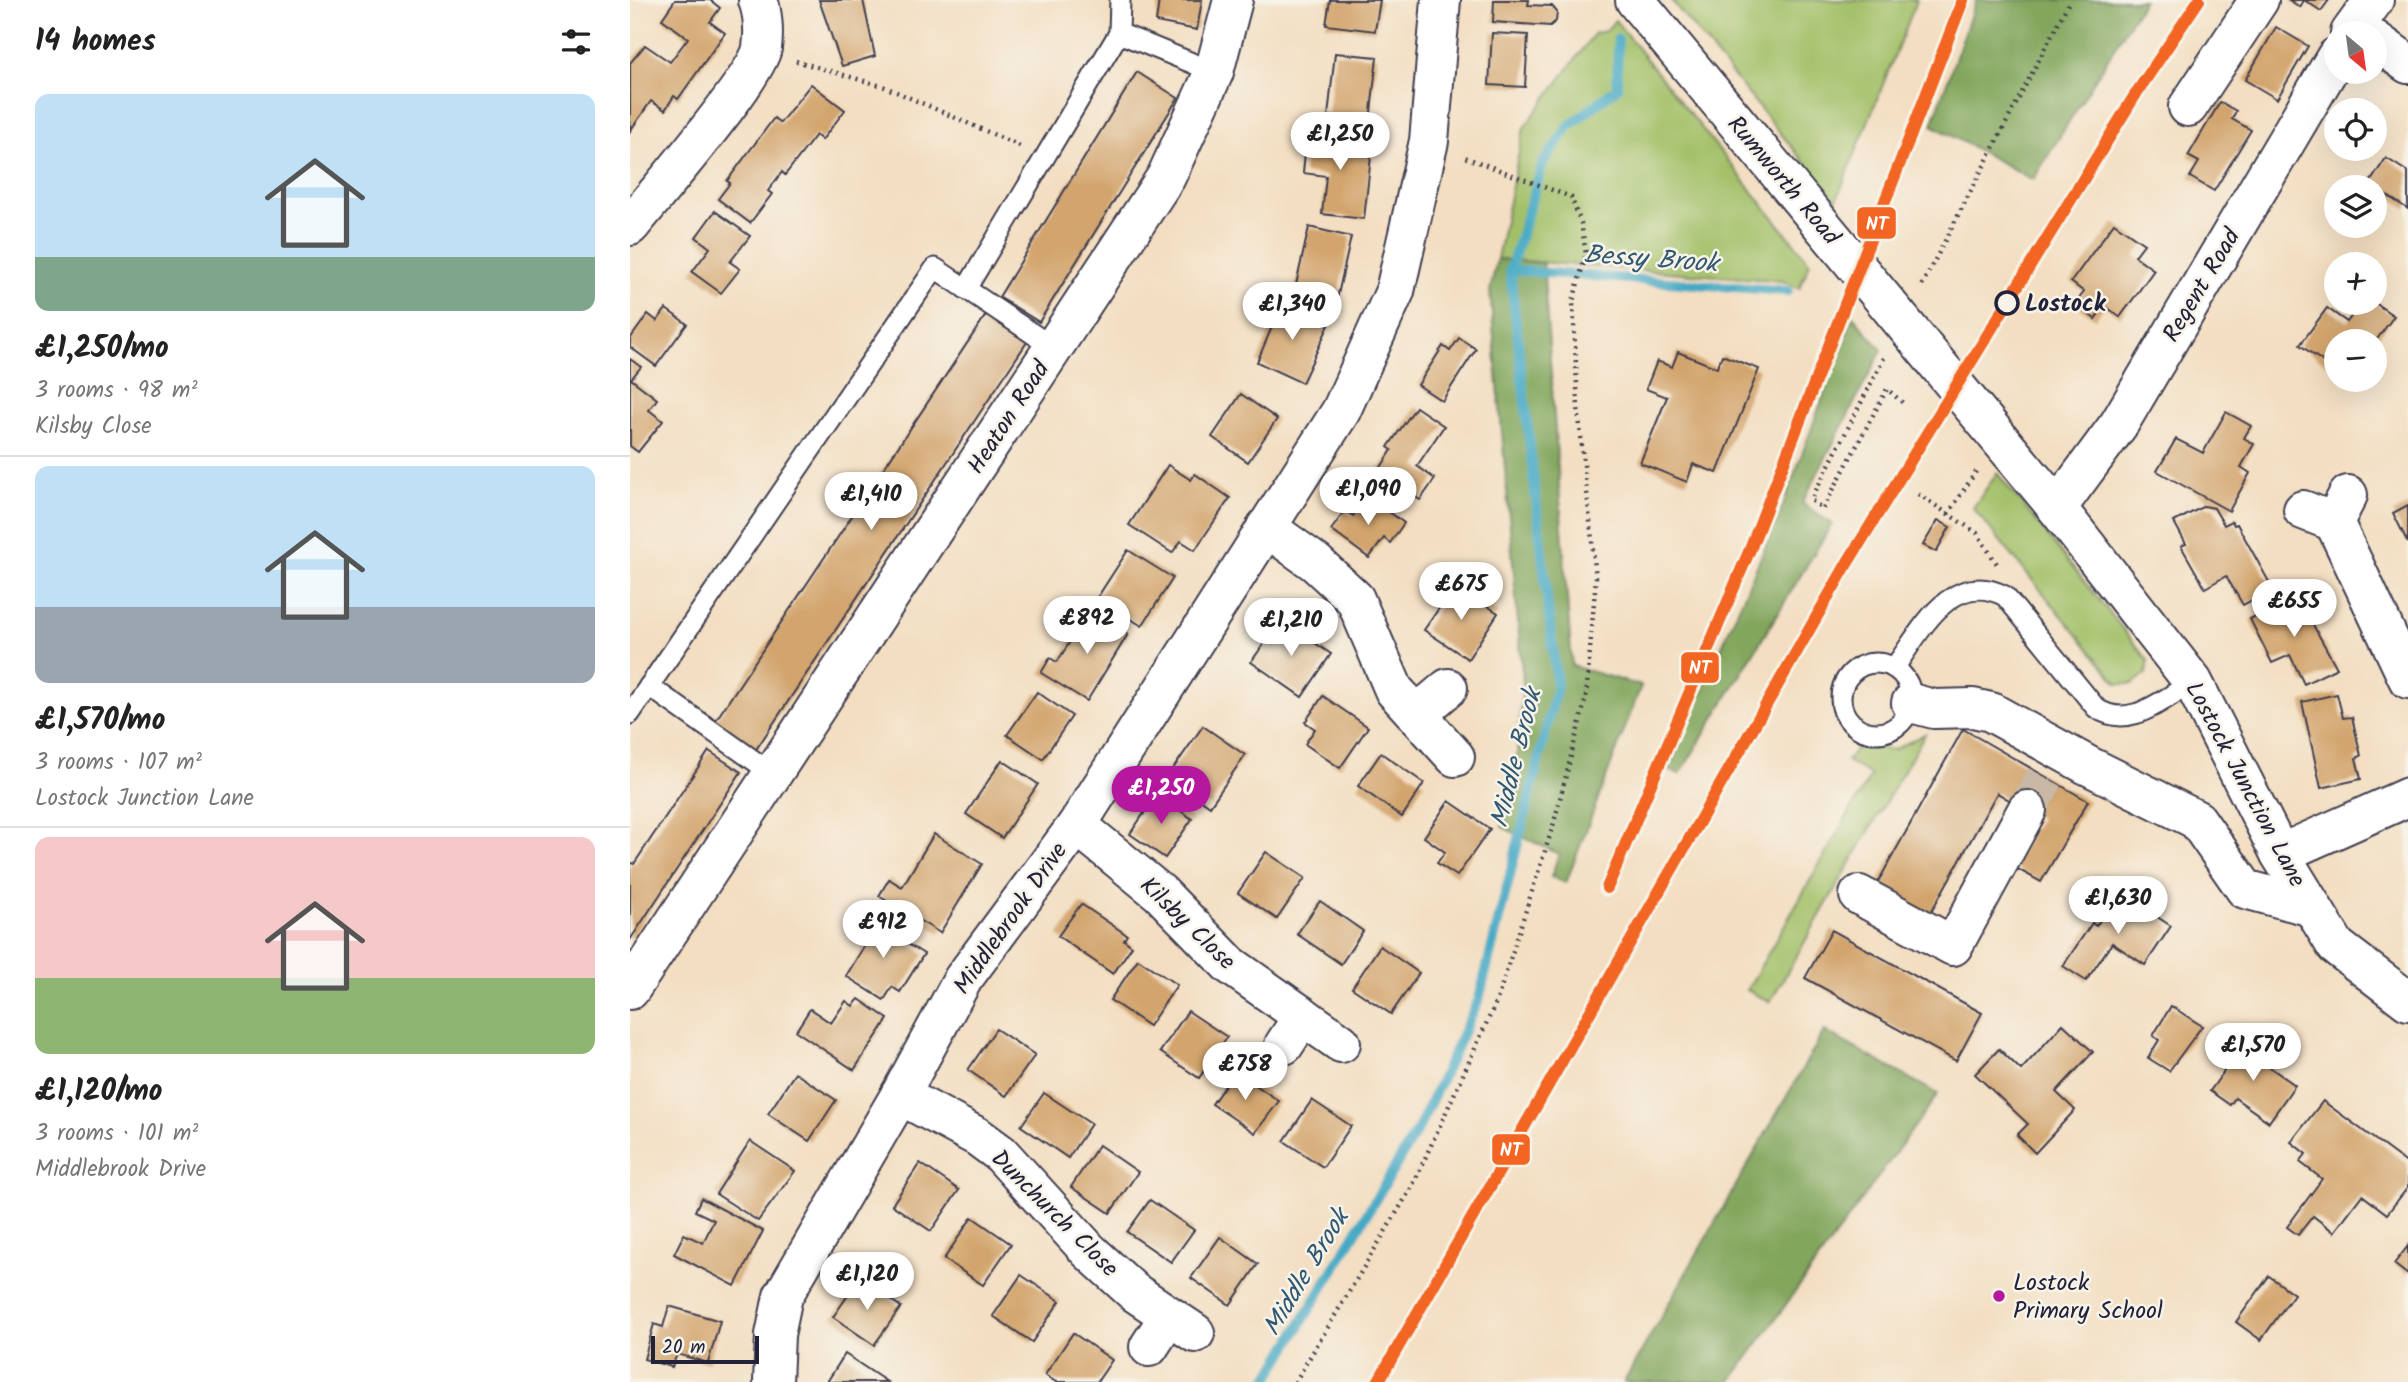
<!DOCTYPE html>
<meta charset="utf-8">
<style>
body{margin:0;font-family:Kalam,sans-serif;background:#f6f6f6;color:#222;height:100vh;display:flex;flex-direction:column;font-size:26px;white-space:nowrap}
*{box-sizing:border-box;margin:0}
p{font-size:23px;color:#767676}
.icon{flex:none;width:38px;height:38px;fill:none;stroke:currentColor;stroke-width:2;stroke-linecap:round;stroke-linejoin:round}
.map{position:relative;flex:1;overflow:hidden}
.drawer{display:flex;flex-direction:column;background:#fff;width:630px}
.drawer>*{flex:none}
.needle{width:46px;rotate:151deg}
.fabs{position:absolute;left:1694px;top:21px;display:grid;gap:14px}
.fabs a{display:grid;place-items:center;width:63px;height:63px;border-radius:50%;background:#fff;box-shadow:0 7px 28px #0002;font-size:35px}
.scale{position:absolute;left:21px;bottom:18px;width:108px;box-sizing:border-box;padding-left:7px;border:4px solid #22223b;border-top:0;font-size:19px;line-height:24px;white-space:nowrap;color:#22223b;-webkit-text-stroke:5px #f7f3e8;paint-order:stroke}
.price{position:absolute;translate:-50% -60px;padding:0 16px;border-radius:24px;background:#fff;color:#222;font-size:23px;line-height:46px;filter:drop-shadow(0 2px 4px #0008)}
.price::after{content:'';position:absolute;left:50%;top:42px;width:21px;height:16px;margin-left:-10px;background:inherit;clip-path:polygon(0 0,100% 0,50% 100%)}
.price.current{background:#b5179e;color:#fff}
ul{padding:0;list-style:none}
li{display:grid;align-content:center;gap:14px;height:371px;padding:0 35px}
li+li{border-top:2px solid #e0e0e0}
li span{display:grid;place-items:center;height:217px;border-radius:14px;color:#555}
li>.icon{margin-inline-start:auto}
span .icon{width:126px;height:126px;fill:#fffc;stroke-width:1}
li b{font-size:30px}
h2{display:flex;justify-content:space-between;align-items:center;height:84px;padding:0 35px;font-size:30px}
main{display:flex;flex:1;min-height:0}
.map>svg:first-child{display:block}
.green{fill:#a2c068;stroke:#627152;stroke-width:2}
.forest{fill:#81a65c;stroke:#52644c;stroke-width:2}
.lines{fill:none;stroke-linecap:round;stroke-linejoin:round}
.stream{stroke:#45a9c5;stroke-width:10}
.building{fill:#d3a56e}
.minor-tunnel{stroke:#c9b8a6;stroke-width:38;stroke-dasharray:38 19;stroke-linecap:butt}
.service-casing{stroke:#413e4f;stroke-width:23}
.minor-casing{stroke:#413e4f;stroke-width:42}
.tertiary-casing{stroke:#413e4f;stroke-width:42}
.path{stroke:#413e4f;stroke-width:4.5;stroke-dasharray:2 5;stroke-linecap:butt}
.service{stroke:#fff;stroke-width:19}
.minor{stroke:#fff;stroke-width:38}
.tertiary{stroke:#fff;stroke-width:38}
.rail-1-casing{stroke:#f7f3e8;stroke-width:18}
.rail-1{stroke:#f26522;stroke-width:12}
.stop-dot{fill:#f7f3e8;stroke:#22223b;stroke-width:3.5}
.poi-dot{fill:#b5179e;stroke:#f7f3e8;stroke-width:2.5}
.labels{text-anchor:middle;stroke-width:5;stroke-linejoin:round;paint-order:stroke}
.street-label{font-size:24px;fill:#22223b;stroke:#f7f3e8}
.stop-label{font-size:24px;font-weight:bold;fill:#22223b;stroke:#f7f3e8;text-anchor:start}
.poi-label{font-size:24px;fill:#22223b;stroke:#f7f3e8;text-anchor:start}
.water-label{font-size:26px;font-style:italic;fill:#305872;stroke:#f7f3e8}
.line-badge{stroke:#f7f3e8;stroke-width:2.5}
.badge-label{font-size:19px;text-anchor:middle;font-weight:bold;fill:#fff}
</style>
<main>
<section class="drawer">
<h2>14 homes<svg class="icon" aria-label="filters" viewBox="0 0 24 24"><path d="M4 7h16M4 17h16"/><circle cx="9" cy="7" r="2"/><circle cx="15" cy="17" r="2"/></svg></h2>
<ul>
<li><span style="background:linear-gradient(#bfe0f5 75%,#7fa58c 0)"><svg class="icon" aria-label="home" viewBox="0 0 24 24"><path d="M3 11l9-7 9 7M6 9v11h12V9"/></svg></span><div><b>£1,250/mo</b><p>3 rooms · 98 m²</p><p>Kilsby Close</p></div></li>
<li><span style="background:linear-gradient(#bfe0f5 65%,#9aa5b1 0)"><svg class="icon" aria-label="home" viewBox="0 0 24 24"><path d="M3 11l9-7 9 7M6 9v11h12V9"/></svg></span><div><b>£1,570/mo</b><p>3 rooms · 107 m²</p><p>Lostock Junction Lane</p></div></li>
<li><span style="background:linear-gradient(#f6c9c9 65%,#8fb573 0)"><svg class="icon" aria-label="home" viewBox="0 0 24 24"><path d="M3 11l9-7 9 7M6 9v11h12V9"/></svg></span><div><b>£1,120/mo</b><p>3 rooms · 101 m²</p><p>Middlebrook Drive</p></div></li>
</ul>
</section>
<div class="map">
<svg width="1778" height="1382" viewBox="0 0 1778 1382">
<rect width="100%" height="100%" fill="#f7f3e8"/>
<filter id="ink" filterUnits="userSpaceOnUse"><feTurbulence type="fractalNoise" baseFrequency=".0143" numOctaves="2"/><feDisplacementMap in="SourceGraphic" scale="14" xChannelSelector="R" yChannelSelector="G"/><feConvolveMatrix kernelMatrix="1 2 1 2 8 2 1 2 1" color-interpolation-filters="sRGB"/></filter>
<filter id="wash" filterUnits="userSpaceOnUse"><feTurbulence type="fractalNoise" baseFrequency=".00686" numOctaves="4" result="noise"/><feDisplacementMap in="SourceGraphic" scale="28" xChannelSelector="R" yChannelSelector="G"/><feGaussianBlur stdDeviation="1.57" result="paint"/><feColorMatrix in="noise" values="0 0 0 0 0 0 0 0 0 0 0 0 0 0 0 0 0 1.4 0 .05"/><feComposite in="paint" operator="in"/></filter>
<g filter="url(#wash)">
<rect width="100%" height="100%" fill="#f3dec1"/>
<g class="green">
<polygon points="1042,0 1287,0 1206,201 1041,0"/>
<polygon points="985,20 1180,263 1169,289 1153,281 867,259 894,128 965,33 976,31"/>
<polygon points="1367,473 1518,660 1516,674 1502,684 1488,684 1343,508"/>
<polygon points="1295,734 1140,1002 1117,990 1241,775 1217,761 1228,746 1263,750"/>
</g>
<g class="forest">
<polygon points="1346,0 1514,0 1403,180 1302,125"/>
<polygon points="867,259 913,263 942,666 1011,686 936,883 921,877 929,854 872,827 887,756 893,682 860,291"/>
<polygon points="1223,316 1252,350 1172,503 1202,524 1050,774 1038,770 1151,511"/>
<polygon points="1194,1031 1308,1094 1100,1382 994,1382"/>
</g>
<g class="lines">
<g class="stream">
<polyline points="880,270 1158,291"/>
<polyline points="636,1382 789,1127 849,999 927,686 880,270 913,163 939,126 987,88 988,39"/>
</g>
</g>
<g id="blocks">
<g class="building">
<polygon points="45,0 80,0 90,8 80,22 95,33 48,99 44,96 35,110 21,101 0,131 0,63 15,45 40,62 58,38 32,19"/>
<polygon points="189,0 233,0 245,56 212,66"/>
<polygon points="529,0 572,0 567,30 526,22"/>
<polygon points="700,0 750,0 745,31 696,25"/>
<polygon points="864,0 899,0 898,5 922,6 927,12 926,21 920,26 863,22"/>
<polygon points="1659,0 1699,0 1691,11 1674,0 1670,7"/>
<polygon points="1646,27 1678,46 1647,99 1615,80"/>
<polygon points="862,33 898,35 895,87 859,85"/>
<polygon points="705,53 747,57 740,121 698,116"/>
<polygon points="507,72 548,98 409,322 369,297"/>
<polygon points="181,84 215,110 192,140 186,135 155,175 152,172 138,191 142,194 120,223 88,199 100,183 97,181 144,118 150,123"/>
<polygon points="1590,102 1606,111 1602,119 1621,130 1584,191 1560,177 1569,162 1558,156"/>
<polygon points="677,132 733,137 731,154 741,156 734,219 692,214 696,176 673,173"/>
<polygon points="1756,158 1778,172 1778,209 1739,184"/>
<polygon points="85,211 120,236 100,262 110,269 91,293 62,272 80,248 66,237"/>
<polygon points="1484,223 1514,244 1505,256 1524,270 1490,317 1475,306 1465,319 1445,304 1454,292 1441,282"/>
<polygon points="679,227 721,237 707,299 665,289"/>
<polygon points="646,301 699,325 672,383 627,362 645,320 638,317"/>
<polygon points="1731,303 1745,303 1764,316 1745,342 1739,338 1737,341 1706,341 1706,371 1670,345 1697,308 1717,322"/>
<polygon points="36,309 57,324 26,366 0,347 0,339 18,314 27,321"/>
<polygon points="358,312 399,339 125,751 84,723"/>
<polygon points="829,338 846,349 812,401 788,385 813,346 820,351"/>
<polygon points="1048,352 1087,368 1092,355 1129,369 1087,473 1063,464 1057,482 1010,463 1037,397 1016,389 1027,361 1042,367"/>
<polygon points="0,359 11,367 1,379 27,399 19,410 33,421 8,452 0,446"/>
<polygon points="611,394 647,419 618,462 582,437"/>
<polygon points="786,407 814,426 787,466 805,479 790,500 748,472 762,450 758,447"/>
<polygon points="1596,412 1621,426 1614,438 1624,444 1611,467 1620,473 1599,511 1527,471 1546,439 1573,453"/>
<polygon points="538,465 561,480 565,474 600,498 565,550 551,541 542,553 499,525"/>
<polygon points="738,496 774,523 760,543 754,538 739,558 701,530 715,511 723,516"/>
<polygon points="1778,505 1778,543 1763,513"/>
<polygon points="1574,506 1584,508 1594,525 1602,521 1604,525 1607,524 1643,589 1613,605 1596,576 1575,588 1551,546 1556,544 1544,522"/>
<polygon points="1308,520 1320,527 1306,552 1293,545"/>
<polygon points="498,550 543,578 512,626 467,598"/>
<polygon points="825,585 868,613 838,659 794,630"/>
<polygon points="1667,596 1707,668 1674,684 1660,655 1642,663 1620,619"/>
<polygon points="460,611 498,634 457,701 411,673 420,658 427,662"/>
<polygon points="651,620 701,654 672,697 621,662"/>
<polygon points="407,692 442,716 413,759 377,735"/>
<polygon points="1707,694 1713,718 1722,717 1731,756 1726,758 1731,779 1691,788 1672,702"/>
<polygon points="693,696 738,727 710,768 675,744 685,729 675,722"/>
<polygon points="573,726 615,755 580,806 538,776"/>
<polygon points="1333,729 1458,801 1411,882 1382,866 1410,818 1367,793 1296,921 1243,891"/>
<polygon points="79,751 111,772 0,940 0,862 4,864"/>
<polygon points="751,753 794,783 772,817 728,786"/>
<polygon points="372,760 408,784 372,838 336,814"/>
<polygon points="527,794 562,819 535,858 500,834"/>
<polygon points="819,801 860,829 827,876 807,863 815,852 794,837"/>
<polygon points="304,834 352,864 310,933 249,896 259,879 272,887"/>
<polygon points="636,852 675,878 647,919 608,893"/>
<polygon points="1489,892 1541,926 1515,965 1482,943 1456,981 1433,966 1462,923 1466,926"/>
<polygon points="690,901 733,931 711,964 667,934"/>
<polygon points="451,904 497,935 494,940 502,946 483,974 428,936"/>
<polygon points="234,917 294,954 270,992 262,987 254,1000 216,976 235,945 223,936"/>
<polygon points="1202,930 1352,1013 1326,1061 1175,978"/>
<polygon points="750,946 789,973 761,1014 722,988"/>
<polygon points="508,959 547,985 519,1026 480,1000"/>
<polygon points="229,999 258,1019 224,1070 166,1031 180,1009 201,1023 216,1001 223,1006"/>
<polygon points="1541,1006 1572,1026 1539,1071 1518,1058 1529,1040 1523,1036"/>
<polygon points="558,1011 597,1037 569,1078 530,1052"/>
<polygon points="1433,1024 1463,1052 1426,1092 1445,1110 1405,1153 1387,1135 1398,1124 1345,1074 1369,1049 1391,1070"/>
<polygon points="366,1029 405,1055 376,1096 338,1070"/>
<polygon points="1615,1042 1642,1061 1638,1066 1665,1085 1639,1122 1605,1098 1600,1105 1580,1091"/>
<polygon points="605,1071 649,1101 625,1133 582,1104"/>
<polygon points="165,1073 206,1100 179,1141 138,1114"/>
<polygon points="414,1093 461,1124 438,1158 391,1126"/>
<polygon points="682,1100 721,1126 693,1167 654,1141"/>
<polygon points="1693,1101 1778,1164 1778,1187 1757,1214 1732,1195 1704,1232 1683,1216 1668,1235 1657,1227 1692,1179 1670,1162 1676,1154 1661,1142"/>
<polygon points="120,1141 165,1171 128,1221 86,1194"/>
<polygon points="469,1145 508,1172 480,1213 441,1187"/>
<polygon points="290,1163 329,1190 301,1231 262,1205"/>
<polygon points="71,1198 133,1231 105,1286 44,1254 54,1234 73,1243 84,1220 65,1211"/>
<polygon points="520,1200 564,1230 541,1262 497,1232"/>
<polygon points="342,1217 381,1244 353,1285 314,1259"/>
<polygon points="590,1237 628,1264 600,1305 561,1278"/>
<polygon points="1778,1246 1778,1275 1764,1264"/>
<polygon points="391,1275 430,1301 402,1342 363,1316"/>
<polygon points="1639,1276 1664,1294 1631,1340 1606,1322"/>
<polygon points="230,1278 271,1307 244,1345 203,1317"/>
<polygon points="39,1306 90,1321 78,1363 47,1354 42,1367 14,1359 24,1324 33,1327"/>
<polygon points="443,1333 482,1360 467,1382 426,1382 415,1375"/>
<polygon points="215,1354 257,1382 197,1382"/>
</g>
</g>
</g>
<g filter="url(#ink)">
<use href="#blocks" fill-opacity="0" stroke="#413e4f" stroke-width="2"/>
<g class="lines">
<polyline class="minor-tunnel" points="1397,810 1415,777"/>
<defs>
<g id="service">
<polyline points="489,33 584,72"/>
<polyline points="336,289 489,33 490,0"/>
<circle cx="1246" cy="698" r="35"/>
<path d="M1264,668C1291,631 1321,568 1375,596L1466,708C1500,731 1532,699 1563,682"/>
<polyline points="19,686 143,774"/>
<polyline points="0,714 305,268 424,348"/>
</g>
<g id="minor">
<polyline points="1720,33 1744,0"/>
<polyline points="1745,40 1778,64"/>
<polyline points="1558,107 1629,0"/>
<path d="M0,226C24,196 127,77 132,48C134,33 133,14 128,0"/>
<polyline points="1427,508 1489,424 1706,57"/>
<polyline points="1673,510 1704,522 1718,495"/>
<polyline points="1704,522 1778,679"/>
<polyline points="636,527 686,563 725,599 764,690 825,757"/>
<polyline points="1281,703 1304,709 1343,708 1361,712 1457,765 1567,820 1615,889 1682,907"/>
<polyline points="786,715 818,688"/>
<polyline points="447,825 530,893 600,965 711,1043"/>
<polyline points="1650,854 1778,797"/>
<polyline points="1229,895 1323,946 1397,810"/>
<polyline points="0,990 536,177 584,72 603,0"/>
<polyline points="654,1045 673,1016"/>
<polyline points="270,1095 348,1137 371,1154 459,1251 504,1292 565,1333"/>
<polyline points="519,1347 539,1316"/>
<polyline points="143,1382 145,1335 153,1296 270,1095 333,979 447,825 711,411 765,291 799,141 811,0"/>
</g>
<polyline id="tertiary" points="1005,0 1427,508 1563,682 1650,854 1706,946 1778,1001"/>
</defs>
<use href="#service" class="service-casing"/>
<use href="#minor" class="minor-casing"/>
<use href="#tertiary" class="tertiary-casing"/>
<g class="path">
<polyline points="166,61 255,87 390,146"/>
<polyline points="1292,285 1440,0"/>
<polyline points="1254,358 1181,500 1193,509 1257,389 1273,403"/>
<polyline points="1288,494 1347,533 1367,564"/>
<polyline points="1318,514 1347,470"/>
<polyline points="665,1382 782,1187 867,1000 923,826 956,698 966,578 948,408 943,301 956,254 951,223 941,197 832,156"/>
</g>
<use href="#service" class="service"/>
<use href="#minor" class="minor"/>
<use href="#tertiary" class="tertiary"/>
<defs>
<g id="rail-1">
<polyline points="977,888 1121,547 1333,0"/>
<polyline points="748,1382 1218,562 1507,92 1569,0"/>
</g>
</defs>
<use href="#rail-1" class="rail-1-casing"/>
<use href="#rail-1" class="rail-1"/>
</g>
</g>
<circle class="stop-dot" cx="1377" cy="303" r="11"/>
<circle class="poi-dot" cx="1369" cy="1296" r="7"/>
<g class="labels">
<g class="street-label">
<text transform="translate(1154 180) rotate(50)" y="8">Rumworth Road</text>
<text transform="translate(1571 285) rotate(-59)" y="8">Regent Road</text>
<text transform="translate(378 417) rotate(-57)" y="8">Heaton Road</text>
<text transform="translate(1616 784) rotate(62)" y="8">Lostock Junction Lane</text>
<text transform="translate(380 918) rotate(-55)" y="8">Middlebrook Drive</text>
<text transform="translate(558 923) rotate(44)" y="8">Kilsby Close</text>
<text transform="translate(425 1213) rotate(45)" y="8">Dunchurch Close</text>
</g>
<g class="stop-label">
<text x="1395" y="311">Lostock</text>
</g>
<g class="poi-label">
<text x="1383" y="1290">Lostock<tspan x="1383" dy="28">Primary School</tspan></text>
</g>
<g class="water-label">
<text transform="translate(1021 258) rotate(4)" y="9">Bessy Brook</text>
<text transform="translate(885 758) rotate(-76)" y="9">Middle Brook</text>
<text transform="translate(675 1272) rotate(-59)" y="9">Middle Brook</text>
</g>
</g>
<g class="line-badge">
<rect x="1226" y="206" width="41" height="34" rx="7" fill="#f26522"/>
<rect x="1050" y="651" width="40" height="33" rx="7" fill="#f26522"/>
<rect x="861" y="1133" width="40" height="33" rx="7" fill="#f26522"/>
</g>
<g class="badge-label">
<text x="1247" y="230">NT</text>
<text x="1070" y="674">NT</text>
<text x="881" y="1156">NT</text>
</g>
</svg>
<div class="fabs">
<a><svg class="needle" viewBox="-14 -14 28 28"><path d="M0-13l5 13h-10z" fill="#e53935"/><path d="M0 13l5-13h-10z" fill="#767676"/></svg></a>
<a><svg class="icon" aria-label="locate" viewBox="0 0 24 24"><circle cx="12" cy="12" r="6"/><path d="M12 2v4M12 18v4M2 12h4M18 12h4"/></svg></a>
<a><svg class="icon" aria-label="layers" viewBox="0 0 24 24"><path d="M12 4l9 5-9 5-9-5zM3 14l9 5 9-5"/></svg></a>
<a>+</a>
<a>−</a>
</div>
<div class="scale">20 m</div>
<b class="price" style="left:710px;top:172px">£1,250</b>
<b class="price" style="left:662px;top:342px">£1,340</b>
<b class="price" style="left:738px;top:527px">£1,090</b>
<b class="price" style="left:241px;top:532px">£1,410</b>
<b class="price" style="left:831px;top:622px">£675</b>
<b class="price" style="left:1664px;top:639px">£655</b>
<b class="price" style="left:457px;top:656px">£892</b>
<b class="price" style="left:661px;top:658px">£1,210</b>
<b class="price current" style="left:531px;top:826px">£1,250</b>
<b class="price" style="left:1488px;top:936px">£1,630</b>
<b class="price" style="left:253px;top:960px">£912</b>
<b class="price" style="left:1623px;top:1083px">£1,570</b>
<b class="price" style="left:615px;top:1102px">£758</b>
<b class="price" style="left:237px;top:1312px">£1,120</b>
</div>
</main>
